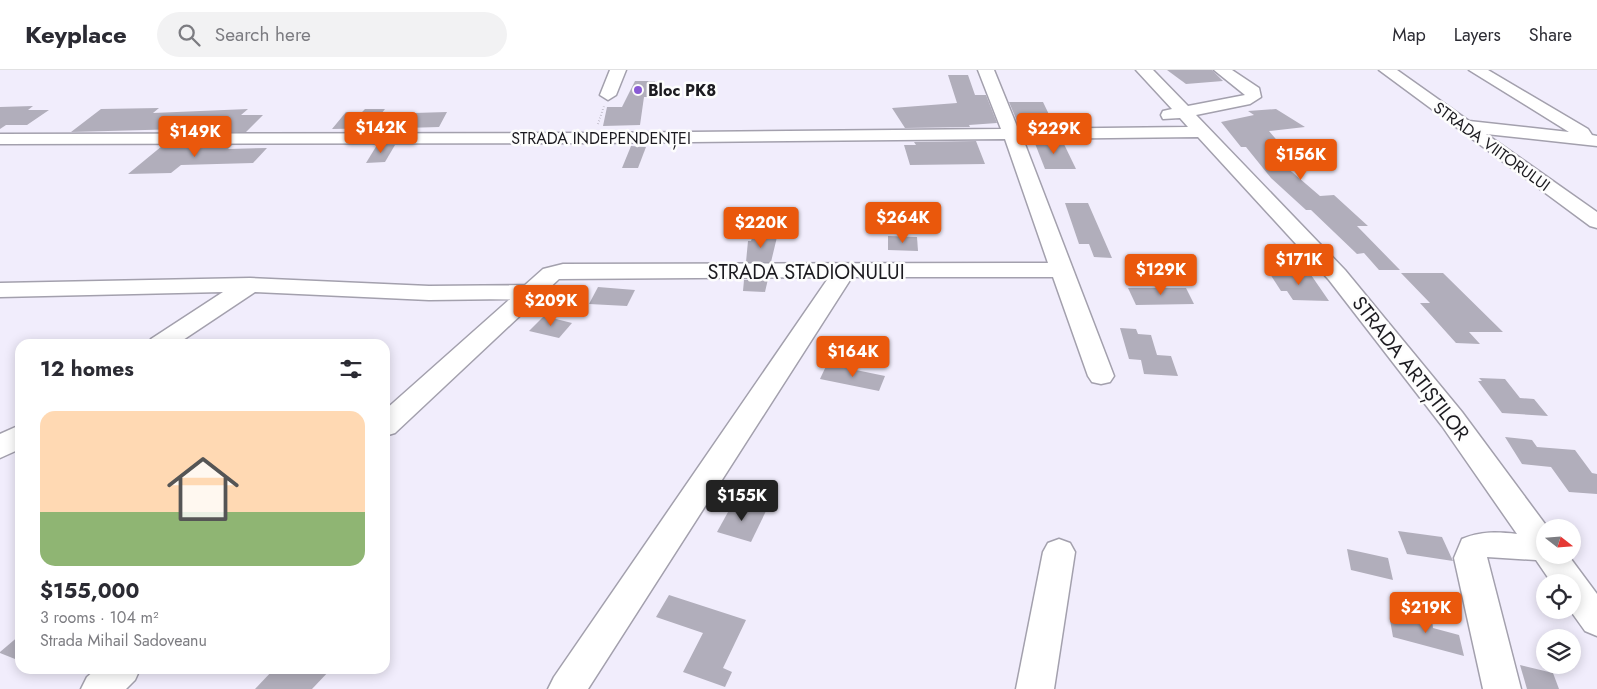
<!DOCTYPE html>
<meta charset="utf-8">
<style>
body{margin:0;font-family:Jost,sans-serif;background:#f2f2f3;color:#2b2b33;height:100vh;display:flex;flex-direction:column;font-size:19px;white-space:nowrap}
*{box-sizing:border-box;margin:0}
p{font-size:16px;color:#7c7c81}
.icon{flex:none;width:28px;height:28px;fill:none;stroke:currentColor;stroke-width:2;stroke-linecap:round;stroke-linejoin:round}
.map{position:relative;flex:1;overflow:hidden}
.drawer{position:absolute;left:15px;top:269px;width:375px;height:335px;display:flex;flex-direction:column;background:#fff;border-radius:15px;box-shadow:0 2px 12px #0003}
.drawer>*{flex:none}
.needle{width:32px;rotate:107deg}
.buttons{position:absolute;left:1536px;top:449px;display:grid;gap:10px}
.buttons a{display:grid;place-items:center;width:45px;height:45px;border-radius:50%;background:#fff;box-shadow:0 2px 12px #0003;font-size:25px}
.price{position:absolute;translate:-50% -42px;padding:0 11px;border-radius:5px;background:#ea580c;color:#fff;font-size:16px;line-height:32px;filter:drop-shadow(0 1px 2px #0008)}
.price::after{content:'';position:absolute;left:50%;top:30px;width:15px;height:11px;margin-left:-8px;background:inherit;clip-path:polygon(0 0,100% 0,50% 100%)}
.price.selected{background:#222;color:#fff}
ul{padding:0;list-style:none}
li{display:grid;align-content:center;gap:10px;height:265px;padding:0 25px}
li+li{border-top:1px solid #e1e1e2}
li span{display:grid;place-items:center;height:155px;border-radius:15px;color:#555}
li>.icon{margin-inline-start:auto}
span .icon{width:90px;height:90px;fill:#fffc;stroke-width:1}
li b{font-size:21px}
h2{display:flex;justify-content:space-between;align-items:center;height:60px;padding:0 25px;font-size:21px}
header{display:flex;align-items:center;gap:30px;box-sizing:border-box;height:70px;padding:0 25px;background:#fff;border-bottom:1px solid #e1e1e2}
header strong{font-size:24px}
nav{display:flex;gap:28px;margin-inline-start:auto;font-size:18px}
.search{width:350px;height:45px;background:#f2f2f3;display:flex;align-items:center;gap:12px;box-sizing:border-box;padding:0 18px;border-radius:28px;color:#7c7c81;font-size:19px}
.map>svg:first-child{display:block}
.building{fill:#b1aebb}
.lines{fill:none;stroke-linecap:round;stroke-linejoin:round}
.minor-casing{stroke:#a3a0ad;stroke-width:3}
.path{stroke:#a4a1ac;stroke-width:2;stroke-dasharray:0.5 2.5;stroke-linecap:butt}
.minor{fill:#fff;fill-rule:evenodd}
.poi-dot{fill:#895bd4;stroke:#fdfdfd;stroke-width:2}
.labels{text-anchor:middle;stroke-width:5;stroke-linejoin:round;paint-order:stroke}
.far-poi-label{font-size:16px;font-weight:bold;fill:#1c1b20;stroke:#fdfdfd;text-anchor:start}
.far-street-label{font-size:16px;fill:#1c1b20;stroke:#fdfdfd}
.street-label{font-size:20px;fill:#1c1b20;stroke:#fdfdfd}
</style>
<header>
<strong>Keyplace</strong>
<div class="search"><svg class="icon" aria-label="search" viewBox="0 0 24 24"><circle cx="10" cy="10" r="6"/><path d="M15 15l6 6"/></svg>Search here</div>
<nav><a>Map</a><a>Layers</a><a>Share</a></nav>
</header>
<div class="map">
<svg width="1597" height="619" viewBox="0 0 1597 619">
<rect width="100%" height="100%" fill="#f1edfc"/>
<g class="building">
<polygon points="1167,0 1212,0 1223,11 1186,14"/>
<polygon points="948,5 968,5 975,25 986,25 997,53 969,55 970,57 905,58 892,38 957,33"/>
<polygon points="635,11 655,11 649,27 644,27 640,55 603,56 607,37 622,37"/>
<polygon points="1009,32 1043,32 1055,57 1028,57 1025,51 1017,51"/>
<polygon points="33,36 28,40 49,40 27,55 6,55 0,59 0,37"/>
<polygon points="159,38 153,43 248,39 241,45 263,45 246,62 179,62 182,59 71,62 101,39"/>
<polygon points="365,39 385,39 381,44 447,42 439,57 405,58 403,61 385,61 387,58 332,59 346,42 362,42"/>
<polygon points="1276,39 1305,57 1269,61 1294,90 1278,90 1320,126 1334,125 1368,156 1357,156 1400,200 1379,200 1364,183 1357,184 1311,140 1306,140 1271,108 1246,77 1241,77 1221,52 1254,45 1248,41"/>
<polygon points="1062,70 1076,99 1045,99 1034,71"/>
<polygon points="976,71 985,94 910,95 904,75 916,75 914,72"/>
<polygon points="232,75 228,79 267,78 253,93 181,95 171,103 128,104 162,76"/>
<polygon points="377,75 395,75 385,92 366,93"/>
<polygon points="631,76 646,77 638,98 622,98"/>
<polygon points="1065,133 1088,133 1112,188 1094,187 1089,174 1079,174"/>
<polygon points="753,165 777,167 771,192 746,192 748,171 751,171"/>
<polygon points="888,166 917,167 918,181 888,180"/>
<polygon points="1268,201 1309,202 1329,231 1293,230 1287,221 1281,221"/>
<polygon points="1401,203 1443,203 1503,262 1469,262 1480,274 1456,273 1420,233 1430,233"/>
<polygon points="768,209 765,222 743,221 744,210"/>
<polygon points="598,217 635,220 627,236 589,234"/>
<polygon points="1128,218 1186,218 1194,234 1136,235"/>
<polygon points="544,246 572,253 559,268 529,261"/>
<polygon points="1120,258 1136,259 1138,264 1151,265 1157,285 1171,286 1178,306 1144,304 1141,290 1129,289"/>
<polygon points="827,294 885,306 879,321 820,309"/>
<polygon points="1479,308 1505,309 1520,328 1534,329 1548,346 1502,343 1478,311 1482,311"/>
<polygon points="1505,367 1532,370 1537,377 1575,380 1592,403 1597,404 1597,424 1569,422 1551,397 1522,394"/>
<polygon points="733,433 766,441 751,472 717,462"/>
<polygon points="1398,461 1442,467 1453,491 1407,484"/>
<polygon points="1347,479 1388,488 1393,510 1351,500"/>
<polygon points="669,525 746,550 723,598 732,602 725,617 683,602 703,563 656,547"/>
<polygon points="1404,542 1432,549 1433,558 1459,565 1464,586 1393,567 1390,550 1406,554"/>
<polygon points="20,565 20,591 0,583 0,582"/>
<polygon points="1520,595 1553,603 1559,619 1527,619"/>
<polygon points="274,599 331,599 312,619 255,619"/>
</g>
<g class="lines">
<defs>
<g id="minor">
<polygon points="610,0 626,0 616,25 608,30 600,25"/>
<path d="M978,0H994L1018,59L1188,57L1180,48L1163,49L1161,45L1163,41L1172,39L1136,0H1153L1188,36L1245,25L1214,0H1232L1259,18L1261,27L1250,34L1196,45L1345,200L1462,342L1548,458H1545V485H1568L1597,524V566L1585,561L1570,540H1572V512H1551L1536,490L1487,487L1521,619H1483L1454,488L1462,469C1481,461 1497,462 1517,464L1442,356L1329,210L1198,67L1023,69L1114,306L1110,312L1101,314L1092,312L1088,306L1053,207H852L588,619H548L554,607L829,207L559,209L395,363L385,366V340L510,229L429,230L255,222L177,274H148L151,269L223,222L0,227V213L250,208L429,216L525,215L543,199L563,194L1048,193L1005,69L593,73L0,74V64L593,63L1001,59Z"/>
<polygon points="1379,0 1397,0 1469,51 1569,62 1469,0 1488,0 1588,59 1592,65 1597,66 1597,76 1486,64 1597,142 1597,158 1590,156"/>
<polygon points="20,355 20,379 0,388 0,364"/>
<polygon points="1059,469 1070,473 1075,482 1054,619 1016,619 1043,482 1048,473"/>
<polygon points="96,599 140,599 135,610 126,619 81,619 87,607"/>
</g>
</defs>
<use href="#minor" class="minor-casing"/>
<polyline class="path" points="598,54 604,36"/>
<use href="#minor" class="minor"/>
</g>
<circle class="poi-dot" cx="638" cy="20" r="5"/>
<g class="labels">
<g class="far-poi-label">
<text x="648" y="26">Bloc PK8</text>
</g>
<g class="far-street-label">
<text x="601" y="74">STRADA INDEPENDENȚEI</text>
<text transform="translate(1492 76) rotate(36)" y="6">STRADA VIITORULUI</text>
</g>
<g class="street-label">
<text x="806" y="209">STRADA STADIONULUI</text>
<text transform="translate(1411 298) rotate(52)" y="7">STRADA ARTIȘTILOR</text>
</g>
</g>
</svg>
<div class="buttons">
<a><svg class="needle" viewBox="-14 -14 28 28"><path d="M0-13l5 13h-10z" fill="#e53935"/><path d="M0 13l5-13h-10z" fill="#7c7c81"/></svg></a>
<a><svg class="icon" aria-label="locate" viewBox="0 0 24 24"><circle cx="12" cy="12" r="6"/><path d="M12 2v4M12 18v4M2 12h4M18 12h4"/></svg></a>
<a><svg class="icon" aria-label="layers" viewBox="0 0 24 24"><path d="M12 4l9 5-9 5-9-5zM3 14l9 5 9-5"/></svg></a>
</div>
<b class="price" style="left:381px;top:84px">$142K</b>
<b class="price" style="left:1054px;top:85px">$229K</b>
<b class="price" style="left:195px;top:88px">$149K</b>
<b class="price" style="left:1301px;top:111px">$156K</b>
<b class="price" style="left:903px;top:174px">$264K</b>
<b class="price" style="left:761px;top:179px">$220K</b>
<b class="price" style="left:1299px;top:216px">$171K</b>
<b class="price" style="left:1161px;top:226px">$129K</b>
<b class="price" style="left:551px;top:257px">$209K</b>
<b class="price" style="left:853px;top:308px">$164K</b>
<b class="price selected" style="left:742px;top:452px">$155K</b>
<b class="price" style="left:1426px;top:564px">$219K</b>
<section class="drawer">
<h2>12 homes<svg class="icon" aria-label="filters" viewBox="0 0 24 24"><path d="M4 7h16M4 17h16"/><circle cx="9" cy="7" r="2"/><circle cx="15" cy="17" r="2"/></svg></h2>
<ul>
<li><span style="background:linear-gradient(#ffd9b3 65%,#8fb573 0)"><svg class="icon" aria-label="home" viewBox="0 0 24 24"><path d="M3 11l9-7 9 7M6 9v11h12V9"/></svg></span><div><b>$155,000</b><p>3 rooms · 104 m²</p><p>Strada Mihail Sadoveanu</p></div></li>
</ul>
</section>
</div>
